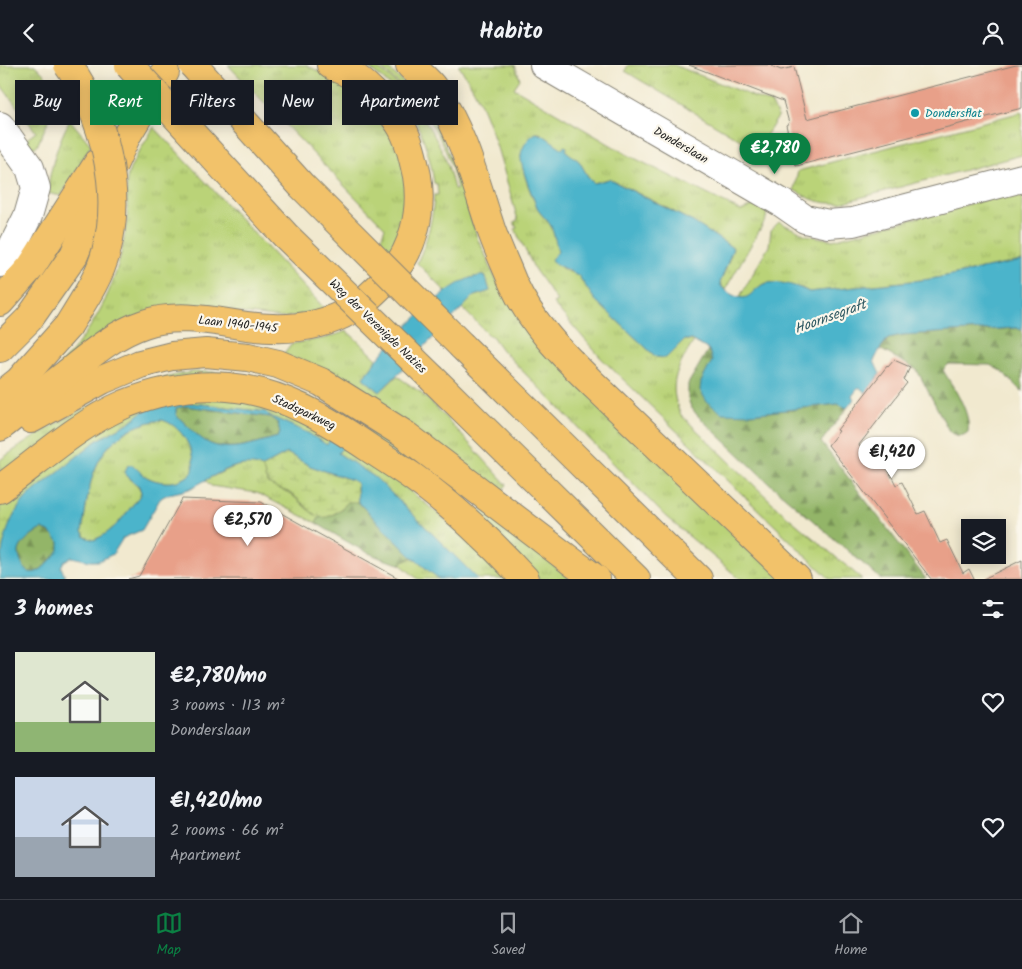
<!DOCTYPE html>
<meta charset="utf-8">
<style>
body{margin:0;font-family:Kalam,sans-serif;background:#20242c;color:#f1f3f6;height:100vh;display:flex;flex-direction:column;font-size:19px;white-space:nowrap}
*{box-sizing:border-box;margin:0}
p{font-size:16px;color:#9ea1a6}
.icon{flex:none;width:28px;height:28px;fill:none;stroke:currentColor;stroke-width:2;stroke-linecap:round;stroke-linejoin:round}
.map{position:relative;height:514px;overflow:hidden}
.sheet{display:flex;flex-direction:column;background:#171b24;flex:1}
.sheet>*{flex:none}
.banner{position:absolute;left:15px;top:15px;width:500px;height:45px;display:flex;gap:10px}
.fabs{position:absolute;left:961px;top:454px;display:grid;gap:10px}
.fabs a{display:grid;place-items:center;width:45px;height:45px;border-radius:0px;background:#171b24;box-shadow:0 2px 12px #0003;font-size:25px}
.price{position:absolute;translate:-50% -42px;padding:0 11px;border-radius:18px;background:#fff;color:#222;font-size:16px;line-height:32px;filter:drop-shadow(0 1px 2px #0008)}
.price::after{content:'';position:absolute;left:50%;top:30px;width:15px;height:11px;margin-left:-8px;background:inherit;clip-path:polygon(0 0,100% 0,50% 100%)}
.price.on{background:#0b8043;color:#fff}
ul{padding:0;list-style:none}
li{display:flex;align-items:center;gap:15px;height:125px;padding:0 15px}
li span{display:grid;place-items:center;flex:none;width:140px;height:100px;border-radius:0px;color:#555}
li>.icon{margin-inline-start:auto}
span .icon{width:60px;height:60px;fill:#fffc;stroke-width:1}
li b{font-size:21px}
h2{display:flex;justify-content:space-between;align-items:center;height:60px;padding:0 15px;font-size:21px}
.pill{padding:0 18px;border-radius:0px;background:#171b24;box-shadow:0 2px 12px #0003;font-size:18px;line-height:45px}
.pill.on{background:#0b8043;color:#fff}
header{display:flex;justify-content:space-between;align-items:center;height:65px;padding:0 15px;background:#171b24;font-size:22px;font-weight:800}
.tabs{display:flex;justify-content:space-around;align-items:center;height:70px;border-top:1px solid #363941;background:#171b24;font-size:14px;color:#9ea1a6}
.tabs a{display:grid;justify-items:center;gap:2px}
.tabs .on{color:#0b8043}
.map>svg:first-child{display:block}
.grass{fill:url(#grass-tufts);stroke:#6b784a}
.forest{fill:url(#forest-firs);stroke:#586842}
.wetland{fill:url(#wetland-marsh);stroke:#6b784a}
.water{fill:#4cb4cb;stroke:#346874;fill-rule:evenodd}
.building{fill:#e8a089}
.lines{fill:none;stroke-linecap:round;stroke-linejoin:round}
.minor-casing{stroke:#868276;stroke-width:30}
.major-casing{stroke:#868276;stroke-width:30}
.highway-casing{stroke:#868276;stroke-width:30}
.minor{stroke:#fff;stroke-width:28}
.major{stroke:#f2c26a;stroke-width:28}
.highway{stroke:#f2c26a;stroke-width:28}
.highway-bridge-casing{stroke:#868276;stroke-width:30;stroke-linecap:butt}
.highway-bridge{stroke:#f2c26a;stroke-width:28}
.culture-dot{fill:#0f9aa8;stroke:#fbf7ec;stroke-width:2}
.labels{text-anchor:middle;stroke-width:4.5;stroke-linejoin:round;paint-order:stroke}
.culture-label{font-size:12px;fill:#0d838f;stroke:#fbf7ec;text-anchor:start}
.street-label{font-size:12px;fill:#1c1c1c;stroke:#fbf7ec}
.water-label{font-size:14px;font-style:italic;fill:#2f5962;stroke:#fbf7ec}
</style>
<header><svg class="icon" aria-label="back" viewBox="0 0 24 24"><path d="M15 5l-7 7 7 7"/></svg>Habito<svg class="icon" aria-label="person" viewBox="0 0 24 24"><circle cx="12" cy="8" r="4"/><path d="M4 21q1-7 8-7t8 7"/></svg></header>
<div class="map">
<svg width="1022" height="514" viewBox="0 0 1022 514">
<defs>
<pattern id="grass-tufts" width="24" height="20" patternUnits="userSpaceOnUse" patternTransform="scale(1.25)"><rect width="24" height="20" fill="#bad378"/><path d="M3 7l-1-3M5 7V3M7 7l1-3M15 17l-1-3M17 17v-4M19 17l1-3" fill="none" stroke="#9fb567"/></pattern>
<pattern id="forest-firs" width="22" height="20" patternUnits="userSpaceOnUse" patternTransform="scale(1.25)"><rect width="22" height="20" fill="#93b568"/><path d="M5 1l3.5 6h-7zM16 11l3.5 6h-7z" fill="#779255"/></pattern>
<pattern id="wetland-marsh" width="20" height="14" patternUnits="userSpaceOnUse" patternTransform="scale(1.25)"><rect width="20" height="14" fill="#bad378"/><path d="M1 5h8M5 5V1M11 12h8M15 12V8" fill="none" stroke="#9fb567"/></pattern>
</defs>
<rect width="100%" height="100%" fill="#fbf7ec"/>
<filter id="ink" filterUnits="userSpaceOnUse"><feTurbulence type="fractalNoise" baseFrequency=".02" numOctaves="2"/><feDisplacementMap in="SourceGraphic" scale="10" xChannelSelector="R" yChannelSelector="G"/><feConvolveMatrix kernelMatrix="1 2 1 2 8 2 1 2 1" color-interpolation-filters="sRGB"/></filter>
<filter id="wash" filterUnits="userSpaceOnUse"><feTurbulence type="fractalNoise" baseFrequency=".0096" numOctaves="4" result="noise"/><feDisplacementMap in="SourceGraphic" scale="20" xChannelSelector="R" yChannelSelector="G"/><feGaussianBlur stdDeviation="1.12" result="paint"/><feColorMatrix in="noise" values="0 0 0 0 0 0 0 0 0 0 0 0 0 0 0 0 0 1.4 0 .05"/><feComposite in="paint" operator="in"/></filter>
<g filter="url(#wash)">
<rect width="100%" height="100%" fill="#f1e9cf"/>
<g class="grass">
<polygon points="0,0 35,0 65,31 51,50 37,81 30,84 23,77 36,67 0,19"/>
<polygon points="228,0 306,0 346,20 392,60 412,123 394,193 379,179 385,163"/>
<path d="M364,0C394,0 433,65 444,90C449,101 451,113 454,124H457C449,76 418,33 381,3L383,0C388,3 393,8 398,12C445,54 460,119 479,178L480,177L492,206L505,231L785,514H740L665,451L502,285L492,271L489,270L462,243L474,231L490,226L485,210L470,213L446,227L417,198C427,176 433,155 434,130H438L437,119L434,118C428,71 406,25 364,0Z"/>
<path d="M458,0H515L520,14L514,23L626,89L741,146L759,138L767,142L766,154L725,225L720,218L733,184C695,155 651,135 609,114L594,118L590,115L579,96L540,68H536L521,90C522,108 531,130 539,146C541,150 546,154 549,158C553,163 557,180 558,187L552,194L564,205L578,210L595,235L656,292L666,293L684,275L694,276C678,302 666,319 681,350L782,447L862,514H830L601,293L553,238L557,236L535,205L515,164L517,163L514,157L518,155C502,103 491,44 458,0Z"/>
<polygon points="628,0 674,0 772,39 778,52 757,85 625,6"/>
<path d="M1022,47V90L840,138C819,139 812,135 794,125L798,106Z"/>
<path d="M70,55L91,80L61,131L47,128C51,102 57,78 70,55Z"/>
<path d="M154,62L326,245L283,253L206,244L56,304C99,259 119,217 127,155C128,144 125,117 128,109C134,93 145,78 154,62Z"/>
<polygon points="1022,125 1022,196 931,214 809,227 802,223 766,218 747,233 739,233 769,181 771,165 779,157 806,170 833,175"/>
<polygon points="347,266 377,294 363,313 380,327 397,311 420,327 438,344 507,420 498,430 282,291 291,279 326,273"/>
<path d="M193,307C305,303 393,384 479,445L483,444L571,514H539L503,478L379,378L194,315L0,416V395C58,354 122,318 193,307Z"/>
<path d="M253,332L350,377L518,514H478L376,413L338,388L340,386L327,381L308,368L270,351L266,347L168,335L142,347L130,357L96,376L28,431C10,450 6,474 0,498V434L77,374L163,334Z"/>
<path d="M162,355C182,360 196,387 193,406C182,420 160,420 145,411C141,409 137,404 133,400L126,410L138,421L141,427V429C127,447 115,467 94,475L85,472L82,467C89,427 89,388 129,365C139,360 151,356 162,355Z"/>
<path d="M238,400C245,400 254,398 261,401C267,405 263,413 268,418C274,423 283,424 289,428C302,437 305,445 320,452L316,458L257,428L211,421L205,415Z"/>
<polygon points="412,492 439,514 418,514 400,499"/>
</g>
<g class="forest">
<path d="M1016,263L1022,265V327L1001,306L990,300L949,299L943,305C953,323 971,345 968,367C961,373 957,371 949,366L917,305L880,284L889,273L901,270Z"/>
<polygon points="708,285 713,296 701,317 750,349 838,339 847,343 821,377 926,514 881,514 769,418 697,350 691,342 688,334 688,319"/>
<path d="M186,341L270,352L278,358L280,368L278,372C254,378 225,391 202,374C193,367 185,358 176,350V343Z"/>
<path d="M348,437H358L412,492L400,499C369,492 343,474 316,458L320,452C333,452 339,447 348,437Z"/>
<path d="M42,464L49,467L59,477L60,485C53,492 44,504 36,507C25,512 18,494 19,486C21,477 34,467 42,464Z"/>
</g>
<path class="wetland" d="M287,388L310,401L352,415L357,418L358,437H348C315,470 314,442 288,427C281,424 271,423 267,416C264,412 265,407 262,402Z"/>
<g class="water">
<path d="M536,68L543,70L563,84L564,81L567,82L566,86L579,96L590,115L594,118L609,114L693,157L733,183L720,218C722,224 725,225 731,229C752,241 751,221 768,218C782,216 797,221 809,227L931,214L1022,196V265L1016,263L902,270L888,273L880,284L874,296L880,309L866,328L859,322L852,331L854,334L847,343L838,339L750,349L722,348L707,337L700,325L701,317L712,296L709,285L691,275H684L666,293L656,292L595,235L578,210L553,198L551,194L558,187C557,180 553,167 551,161C548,155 542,151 539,146C534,136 519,99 521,90C522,81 529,72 536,68Z"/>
<path d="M485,210L490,226L474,231L380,327L363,313C384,284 436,226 470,213C474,212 480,211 485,210Z"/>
<path d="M168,335L266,347L270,351L308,368L327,380L330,374L343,382L338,388L376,413L478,514H439L412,492L358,437L357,418L352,415L310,401L287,388L262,402C236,393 212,413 189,424C179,428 168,427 160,434L142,465L123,473L113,489L99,496H90L72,492L64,496L61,502L66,514H0C0,485 7,452 28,431L96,376L130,357L142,347ZM186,341L270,352L278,358L280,368L278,372C254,378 225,391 202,374C193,367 185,358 176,350V343ZM162,355C182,360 196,387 193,406C182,420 160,420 145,411C141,408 137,404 133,400H128L125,406L126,410L139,421L141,427V429C127,447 115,467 94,475L85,472L82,467C89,427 89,388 129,365C139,360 151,356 162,355ZM42,464L49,467L59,477V485C53,492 44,504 36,507C25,511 18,494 19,486C21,477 34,467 42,464Z"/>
</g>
<g id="blocks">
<g class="building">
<polygon points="689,0 769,0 781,5 794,2 807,54 1016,0 1022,0 1022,43 796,101 786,60 789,58 783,36"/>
<polygon points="894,295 910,302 904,315 907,318 859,380 867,394 880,388 896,420 902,417 918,449 925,446 940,478 947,475 963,508 969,504 974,514 931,514 828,380 839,366 837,365 887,301 888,302"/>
<polygon points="182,434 261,437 400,514 128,514 139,511"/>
<polygon points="1022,495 1022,514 983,514"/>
</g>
</g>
</g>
<g filter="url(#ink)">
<use href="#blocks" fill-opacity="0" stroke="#868276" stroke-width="1"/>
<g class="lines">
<defs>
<g id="minor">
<polyline points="544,0 782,138 805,154 828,159 853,157 1022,113"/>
<polyline points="0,61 30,103 36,123 28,151 9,189 0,198"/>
</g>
<path id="major" d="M0,424C40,395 78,359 125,339C158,326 193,319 228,322C281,326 330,356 372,385C386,394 400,403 413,412C451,439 494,480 525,514"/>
<g id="highway">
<path d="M410,0C418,8 428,15 434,24C462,65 474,112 489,158C495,178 505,198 513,218C531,258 562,289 593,319L797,514"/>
<polyline points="0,237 31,202 98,98"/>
<polyline points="462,281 698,514"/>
<polyline points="0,283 29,254 74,190 101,126 127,70 165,7"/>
<polyline points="433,314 636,514"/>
<polyline points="0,331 19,316 68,261"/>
<polyline points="31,354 102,315 140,299 172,291 206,288 248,292 278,299 321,317 404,369 575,499 596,514"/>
<path d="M0,362C22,345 43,327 65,310C90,290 114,269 144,259C172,249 205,254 234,259C273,266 316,266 351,245C365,237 377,224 388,213C413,187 423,147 417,111C413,93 409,73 399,58C390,44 368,21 355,12C347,7 338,4 331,0"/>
</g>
</defs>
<use href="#minor" class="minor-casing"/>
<use href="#major" class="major-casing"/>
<use href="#highway" class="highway-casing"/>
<use href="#minor" class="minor"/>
<use href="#major" class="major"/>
<use href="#highway" class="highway"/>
<defs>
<g id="highway-bridge">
<path d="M68,0C104,50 123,126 106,187C99,214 82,238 68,261"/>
<polyline points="129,0 285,170 433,314"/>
<polyline points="193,0 302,121 462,281"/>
</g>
</defs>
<use href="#highway-bridge" class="highway-bridge-casing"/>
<use href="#highway-bridge" class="highway-bridge"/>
</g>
</g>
<circle class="culture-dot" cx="915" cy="48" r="5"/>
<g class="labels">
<g class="culture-label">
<text x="925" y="52">Dondersflat</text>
</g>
<g class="street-label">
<text transform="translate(681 80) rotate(30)" y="4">Donderslaan</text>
<text transform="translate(238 259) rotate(6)" y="4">Laan 1940-1945</text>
<text transform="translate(378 261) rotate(44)" y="4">Weg der Verenigde Naties</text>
<text transform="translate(304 347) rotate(25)" y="4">Stadsparkweg</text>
</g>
<g class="water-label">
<text transform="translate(830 251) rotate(-20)" y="5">Hoornsegraft</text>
</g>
</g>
</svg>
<div class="fabs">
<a><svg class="icon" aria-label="layers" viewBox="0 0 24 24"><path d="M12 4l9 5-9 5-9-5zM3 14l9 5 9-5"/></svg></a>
</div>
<b class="price on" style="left:775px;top:110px">€2,780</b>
<b class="price" style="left:892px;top:414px">€1,420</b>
<b class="price" style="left:248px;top:482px">€2,570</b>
<div class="banner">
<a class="pill">Buy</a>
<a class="pill on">Rent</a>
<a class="pill">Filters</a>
<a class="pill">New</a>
<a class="pill">Apartment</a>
</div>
</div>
<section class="sheet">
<h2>3 homes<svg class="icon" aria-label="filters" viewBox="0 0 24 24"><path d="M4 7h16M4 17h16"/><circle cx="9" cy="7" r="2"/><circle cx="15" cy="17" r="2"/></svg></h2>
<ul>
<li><span style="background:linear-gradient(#dfe7d0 70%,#8fb573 0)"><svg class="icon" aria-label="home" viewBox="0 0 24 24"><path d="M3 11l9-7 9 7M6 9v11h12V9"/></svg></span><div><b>€2,780/mo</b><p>3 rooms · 113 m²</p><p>Donderslaan</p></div><svg class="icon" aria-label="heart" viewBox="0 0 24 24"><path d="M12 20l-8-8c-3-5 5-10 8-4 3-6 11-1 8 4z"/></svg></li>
<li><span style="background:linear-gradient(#c9d6e8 60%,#9aa5b1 0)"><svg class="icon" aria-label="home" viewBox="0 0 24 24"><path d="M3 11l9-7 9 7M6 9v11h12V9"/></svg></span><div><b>€1,420/mo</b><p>2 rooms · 66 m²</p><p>Apartment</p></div><svg class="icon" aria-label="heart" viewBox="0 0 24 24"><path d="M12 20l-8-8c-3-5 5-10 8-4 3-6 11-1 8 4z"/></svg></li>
</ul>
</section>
<nav class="tabs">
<a class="on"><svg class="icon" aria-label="map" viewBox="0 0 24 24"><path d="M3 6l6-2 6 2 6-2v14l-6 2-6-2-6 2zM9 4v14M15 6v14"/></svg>Map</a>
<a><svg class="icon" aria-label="saved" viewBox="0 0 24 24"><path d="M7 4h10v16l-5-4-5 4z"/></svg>Saved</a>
<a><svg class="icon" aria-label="home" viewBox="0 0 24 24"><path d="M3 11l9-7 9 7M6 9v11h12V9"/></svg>Home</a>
</nav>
